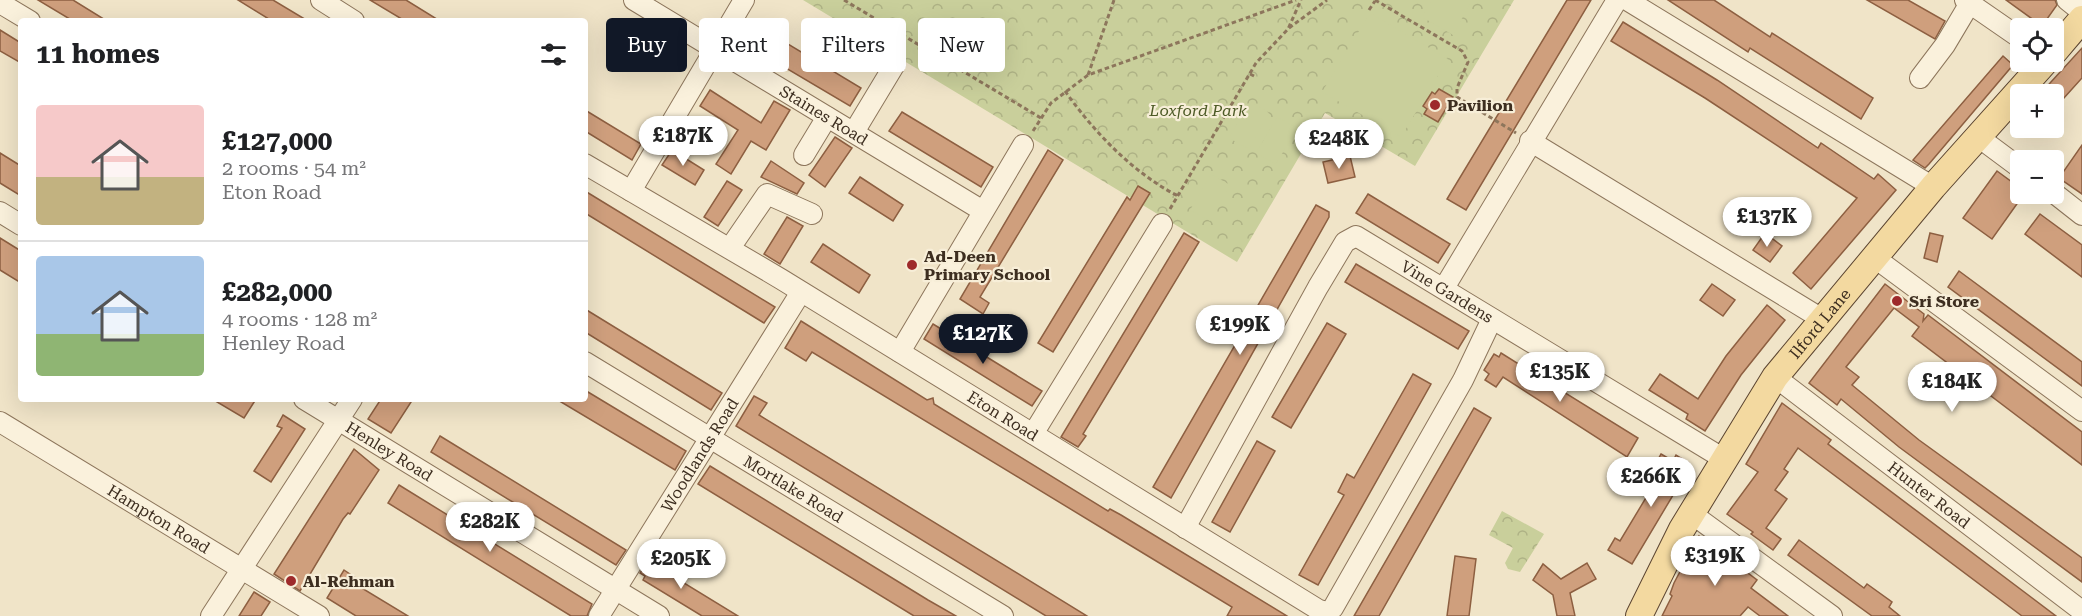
<!DOCTYPE html>
<meta charset="utf-8">
<style>
body{margin:0;font-family:"Roboto Serif",serif;background:#f2f2f2;color:#202124;height:100vh;display:flex;flex-direction:column;font-size:22px;white-space:nowrap}
*{box-sizing:border-box;margin:0}
p{font-size:20px;color:#757577}
.icon{flex:none;width:33px;height:33px;fill:none;stroke:currentColor;stroke-width:2;stroke-linecap:round;stroke-linejoin:round}
.map{position:relative;flex:1;overflow:hidden}
.sheet{position:absolute;left:18px;top:18px;width:570px;height:384px;display:flex;flex-direction:column;background:#fff;border-radius:6px;box-shadow:0 6px 24px #0002}
.sheet>*{flex:none}
.hud{position:absolute;left:606px;top:18px;width:570px;height:54px;display:flex;gap:12px}
.buttons{position:absolute;left:2010px;top:18px;display:grid;gap:12px}
.buttons a{display:grid;place-items:center;width:54px;height:54px;border-radius:6px;background:#fff;box-shadow:0 6px 24px #0002;font-size:30px}
.price{position:absolute;translate:-50% -51px;padding:0 14px;border-radius:21px;background:#fff;color:#222;font-size:20px;line-height:39px;filter:drop-shadow(0 2px 3px #0008)}
.price::after{content:'';position:absolute;left:50%;top:36px;width:18px;height:14px;margin-left:-9px;background:inherit;clip-path:polygon(0 0,100% 0,50% 100%)}
.price.active{background:#111827;color:#fff}
ul{padding:0;list-style:none}
li{display:flex;align-items:center;gap:18px;height:150px;padding:0 18px}
li+li{border-top:2px solid #e0e0e0}
li span{display:grid;place-items:center;flex:none;width:168px;height:120px;border-radius:6px;color:#555}
li>.icon{margin-inline-start:auto}
span .icon{width:72px;height:72px;fill:#fffc;stroke-width:1}
li b{font-size:26px}
h2{display:flex;justify-content:space-between;align-items:center;height:72px;padding:0 18px;font-size:26px}
.chip{padding:0 21px;border-radius:6px;background:#fff;box-shadow:0 6px 24px #0002;font-size:21px;line-height:54px}
.chip.active{background:#111827;color:#fff}
.map>svg:first-child{display:block}
.forest{fill:url(#forest-crowns)}
.pitch{fill:#c9cf9b}
.building{fill:#cf9f7d;stroke:#8d5f41;stroke-width:1.5}
.lines{fill:none;stroke-linecap:round;stroke-linejoin:round}
.minor-casing{stroke:#8d765c;stroke-width:22}
.major-casing{stroke:#5b4430;stroke-width:28}
.path{stroke:#8d765c;stroke-width:3;stroke-dasharray:4.5 3;stroke-linecap:butt}
.minor{stroke:#faf1dc;stroke-width:20}
.major{stroke:#f3d9a0;stroke-width:26}
.poi-dot{fill:#9e2a2b;stroke:#f7eed8;stroke-width:2}
.labels{text-anchor:middle;stroke-width:4.5;stroke-linejoin:round;paint-order:stroke}
.poi-label{font-size:16px;font-weight:bold;fill:#3d2e20;stroke:#f7eed8;text-anchor:start}
.park-label{font-size:16px;font-style:italic;fill:#4d5a26;stroke:#f7eed8}
.street-label{font-size:16px;fill:#3d2e20;stroke:#f7eed8}
</style>
<div class="map">
<svg width="2082" height="616" viewBox="0 0 2082 616">
<defs>
<pattern id="forest-crowns" width="20" height="18" patternUnits="userSpaceOnUse" patternTransform="scale(1.5)"><rect width="20" height="18" fill="#c9cf9b"/><path d="M2 6a3 3 0 1 1 6 0M12 15a3 3 0 1 1 6 0" fill="none" stroke="#aeb285"/></pattern>
</defs>
<rect width="100%" height="100%" fill="#f0e4c8"/>
<g class="forest">
<polygon points="803,0 1514,0 1415,166 1325,113 1237,262"/>
<polygon points="1502,511 1544,534 1520,572 1508,569 1505,563 1513,548 1489,535"/>
</g>
<g class="pitch">
<polygon points="1432,0 1472,0 1453,35 1422,17"/>
<polygon points="1370,13 1448,59 1401,137 1322,92"/>
<polygon points="1250,101 1269,113 1249,149 1229,138"/>
<polygon points="1277,117 1297,128 1276,164 1256,153"/>
<polygon points="1211,174 1230,185 1210,221 1190,210"/>
</g>
<g class="building">
<polygon points="38,0 73,0 107,21 73,21"/>
<polygon points="238,0 273,0 308,21 272,21"/>
<polygon points="370,0 406,0 440,21 405,21"/>
<polygon points="1567,0 1591,0 1466,210 1447,199"/>
<polygon points="1668,0 1714,0 1770,37 1772,33 1873,98 1861,119 1750,48 1748,52"/>
<polygon points="1867,0 1908,0 1945,21 1935,39"/>
<polygon points="2006,0 2055,0 2057,5 2042,26"/>
<polygon points="1623,22 1717,80 1818,148 1821,143 1874,179 1878,174 1896,190 1811,289 1793,273 1857,198 1705,98 1611,41"/>
<polygon points="753,23 861,88 850,106 742,42"/>
<polygon points="0,30 21,43 21,63 0,51"/>
<polygon points="857,34 876,48 869,58 849,45"/>
<polygon points="2082,48 2082,78 2054,109 2054,94 2040,94"/>
<polygon points="2003,56 2013,65 1929,164 1925,168 1913,160"/>
<polygon points="1439,89 1453,97 1438,122 1424,114 1427,109 1423,106 1432,92 1435,94"/>
<polygon points="710,90 761,123 774,101 790,110 766,150 751,141 731,174 716,164 738,130 700,106"/>
<polygon points="585,110 641,144 632,160 585,131"/>
<polygon points="902,112 993,167 981,187 889,131"/>
<polygon points="835,137 852,148 825,187 809,175"/>
<polygon points="2082,145 2082,194 2059,178"/>
<polygon points="672,150 704,170 695,185 662,165"/>
<polygon points="1048,150 1063,160 980,297 989,303 983,314 960,299"/>
<polygon points="0,153 21,166 21,196 0,183"/>
<polygon points="1350,156 1355,177 1328,183 1323,162"/>
<polygon points="771,161 804,183 797,194 761,177"/>
<polygon points="1997,171 2020,188 2020,194 2024,194 1992,239 1963,218"/>
<polygon points="860,177 903,205 893,221 849,193"/>
<polygon points="727,181 742,190 718,226 704,217"/>
<polygon points="1138,186 1150,193 1053,352 1038,343 1127,197 1130,200"/>
<polygon points="585,191 775,307 764,323 585,213"/>
<polygon points="1368,194 1450,244 1438,263 1356,213"/>
<polygon points="1316,205 1329,212 1329,217 1171,498 1153,487"/>
<polygon points="2040,214 2082,245 2082,277 2025,234"/>
<polygon points="787,217 803,226 780,264 764,254"/>
<polygon points="1184,233 1199,242 1083,434 1086,436 1078,447 1061,437"/>
<polygon points="1765,233 1782,246 1770,262 1753,250"/>
<polygon points="1930,233 1943,236 1937,262 1924,258"/>
<polygon points="0,238 21,251 21,283 0,270"/>
<polygon points="823,244 870,275 859,293 811,262"/>
<polygon points="1356,264 1469,331 1458,349 1345,282"/>
<polygon points="1959,271 2082,362 2082,386 1948,287"/>
<polygon points="1712,284 1735,300 1723,316 1700,300"/>
<polygon points="1885,284 1924,314 1923,321 1928,315 2082,432 2082,465 1912,336 1919,327 1894,308 1846,367 1859,377 1852,385 1919,440 2082,558 2082,582 1899,447 1841,399 1837,405 1809,383"/>
<polygon points="1767,305 1785,320 1741,375 1705,431 1686,419 1688,414 1649,390 1660,374 1698,399 1726,356"/>
<polygon points="585,309 722,393 711,410 585,332"/>
<polygon points="801,321 927,400 933,398 934,404 1108,511 1110,509 1121,515 1287,616 1227,616 1232,607 1110,533 812,352 806,361 785,348"/>
<polygon points="1327,323 1346,334 1291,428 1272,417"/>
<polygon points="933,324 1042,391 1032,406 924,339"/>
<polygon points="1501,353 1638,438 1627,457 1503,377 1496,387 1485,380 1489,374 1484,370 1494,354 1499,357"/>
<polygon points="1413,374 1431,384 1318,585 1299,575 1344,495 1338,492 1347,474 1354,478"/>
<polygon points="588,392 686,451 675,470 556,399 585,399"/>
<polygon points="754,396 767,403 759,415 1087,616 1046,616 736,426"/>
<polygon points="212,399 256,399 244,418"/>
<polygon points="381,399 413,399 391,433 368,419"/>
<polygon points="1782,403 1831,440 1828,444 2056,616 2022,616 1798,448 1784,469 1788,472 1775,490 1787,499 1766,528 1781,539 1773,550 1751,534 1753,532 1727,514 1758,472 1746,464"/>
<polygon points="1474,408 1491,418 1379,616 1354,616"/>
<polygon points="283,415 305,429 271,482 254,471 282,428 277,426"/>
<polygon points="440,436 626,550 616,565 431,452"/>
<polygon points="1257,441 1275,451 1230,532 1212,522"/>
<polygon points="354,449 379,470 350,514 348,513 343,519 300,591 274,574"/>
<polygon points="1661,454 1673,461 1676,455 1689,463 1686,468 1688,470 1632,564 1608,550 1615,538 1620,541 1662,471 1654,467"/>
<polygon points="710,466 928,600 956,616 914,616 698,484"/>
<polygon points="399,485 592,604 587,616 571,616 388,503"/>
<polygon points="1699,536 1757,580 1751,588 1788,616 1760,616 1748,607 1740,616 1662,616 1672,596 1670,594 1674,583"/>
<polygon points="1799,540 1864,588 1867,584 1892,602 1889,607 1900,616 1872,616 1788,555"/>
<polygon points="655,552 667,559 661,569 738,616 702,616 643,580 645,576 640,573"/>
<polygon points="1455,556 1476,559 1469,616 1447,616"/>
<polygon points="1587,563 1596,579 1570,593 1575,616 1557,616 1553,595 1533,580 1543,564 1561,579"/>
<polygon points="344,570 363,583 360,587 408,616 356,616 327,598"/>
<polygon points="254,592 270,602 261,616 239,616"/>
</g>
<g class="lines">
<defs>
<g id="minor">
<polyline points="321,0 354,21"/>
<path id="s1" d="M634,0L983,211"/>
<polyline points="1627,0 1933,187"/>
<polyline points="1965,0 2020,38"/>
<polyline points="2067,0 2082,12"/>
<polyline points="0,3 30,21"/>
<polyline points="1920,78 1945,45 1970,3"/>
<polyline points="854,132 895,64"/>
<polyline points="1977,136 2020,168"/>
<polyline points="1530,141 1822,319"/>
<polyline points="804,155 827,117"/>
<path id="s2" d="M585,164L781,279L1319,610L1327,612L1333,608L1463,380L1492,319"/>
<polyline points="631,191 744,0"/>
<polyline points="2054,193 2082,215"/>
<polyline points="0,212 21,225"/>
<polyline points="730,248 767,194 812,214"/>
<polyline points="1875,258 2082,411"/>
<polyline points="1444,288 1617,0"/>
<polyline points="900,352 1023,145"/>
<path id="s3" d="M585,362L1003,616"/>
<path id="s4" d="M1775,377L2082,611"/>
<path id="s5" d="M304,399L659,616"/>
<path id="s6" d="M0,422L319,616"/>
<polyline points="1033,434 1162,224"/>
<polyline points="1692,514 1832,616"/>
<path id="s7" d="M1185,528L1318,287L1345,242L1356,236L1724,459"/>
<polyline points="211,616 352,399"/>
<path id="s8" d="M599,616L801,292"/>
</g>
<g id="major">
<polyline points="2054,52 2082,19"/>
<path id="s9" d="M1639,616L1682,529L1775,377L1933,187L2045,62"/>
</g>
</defs>
<use href="#minor" class="minor-casing"/>
<use href="#major" class="major-casing"/>
<g class="path">
<polyline points="844,0 1041,118"/>
<polyline points="1375,0 1462,51 1468,62 1457,88 1457,97 1516,133"/>
<polyline points="1369,10 1375,1"/>
<polyline points="1289,28 1327,0"/>
<polyline points="1250,74 1256,77"/>
<polyline points="1088,75 1114,0"/>
<path d="M1065,91C1094,132 1133,173 1178,196"/>
<polyline points="1033,131 1051,103 1088,75 1296,0"/>
<polyline points="1170,209 1256,63 1288,29 1301,0"/>
</g>
<use href="#minor" class="minor"/>
<use href="#major" class="major"/>
</g>
<g class="poi-dot">
<circle cx="1435" cy="105" r="6"/>
<circle cx="912" cy="265" r="6"/>
<circle cx="1897" cy="301" r="6"/>
<circle cx="291" cy="581" r="6"/>
</g>
<g class="labels">
<g class="poi-label">
<text x="1447" y="111">Pavilion</text>
<text x="924" y="262">Ad-Deen<tspan x="924" dy="18">Primary School</tspan></text>
<text x="1909" y="307">Sri Store</text>
<text x="303" y="587">Al-Rehman</text>
</g>
<g class="park-label">
<text x="1198" y="116">Loxford Park</text>
</g>
<g class="street-label">
<text dy="6" stroke="none"><textPath href="#s1" startOffset="222">Staines Road</textPath></text>
<text dy="6" stroke="none"><textPath href="#s7" startOffset="447">Vine Gardens</textPath></text>
<text dy="6" stroke="none"><textPath href="#s9" startOffset="345">Ilford Lane</textPath></text>
<text dy="6" stroke="none"><textPath href="#s2" startOffset="488">Eton Road</textPath></text>
<text dy="6" stroke="none"><textPath href="#s5" startOffset="100">Henley Road</textPath></text>
<text dy="6" stroke="none"><textPath href="#s8" startOffset="190">Woodlands Road</textPath></text>
<text dy="6" stroke="none"><textPath href="#s3" startOffset="244">Mortlake Road</textPath></text>
<text dy="6" stroke="none"><textPath href="#s4" startOffset="194">Hunter Road</textPath></text>
<text dy="6" stroke="none"><textPath href="#s6" startOffset="186">Hampton Road</textPath></text>
</g>
</g>
</svg>
<div class="buttons">
<a><svg class="icon" aria-label="locate" viewBox="0 0 24 24"><circle cx="12" cy="12" r="6"/><path d="M12 2v4M12 18v4M2 12h4M18 12h4"/></svg></a>
<a>+</a>
<a>−</a>
</div>
<b class="price" style="left:683px;top:167px">£187K</b>
<b class="price" style="left:1339px;top:170px">£248K</b>
<b class="price" style="left:1767px;top:248px">£137K</b>
<b class="price" style="left:1240px;top:356px">£199K</b>
<b class="price active" style="left:983px;top:365px">£127K</b>
<b class="price" style="left:1560px;top:403px">£135K</b>
<b class="price" style="left:1952px;top:413px">£184K</b>
<b class="price" style="left:1651px;top:508px">£266K</b>
<b class="price" style="left:490px;top:553px">£282K</b>
<b class="price" style="left:1715px;top:587px">£319K</b>
<b class="price" style="left:681px;top:590px">£205K</b>
<div class="hud">
<a class="chip active">Buy</a>
<a class="chip">Rent</a>
<a class="chip">Filters</a>
<a class="chip">New</a>
</div>
<section class="sheet">
<h2>11 homes<svg class="icon" aria-label="filters" viewBox="0 0 24 24"><path d="M4 7h16M4 17h16"/><circle cx="9" cy="7" r="2"/><circle cx="15" cy="17" r="2"/></svg></h2>
<ul>
<li><span style="background:linear-gradient(#f6c9c9 60%,#c2b280 0)"><svg class="icon" aria-label="home" viewBox="0 0 24 24"><path d="M3 11l9-7 9 7M6 9v11h12V9"/></svg></span><div><b>£127,000</b><p>2 rooms · 54 m²</p><p>Eton Road</p></div></li>
<li><span style="background:linear-gradient(#a9c7e8 65%,#8fb573 0)"><svg class="icon" aria-label="home" viewBox="0 0 24 24"><path d="M3 11l9-7 9 7M6 9v11h12V9"/></svg></span><div><b>£282,000</b><p>4 rooms · 128 m²</p><p>Henley Road</p></div></li>
</ul>
</section>
</div>
